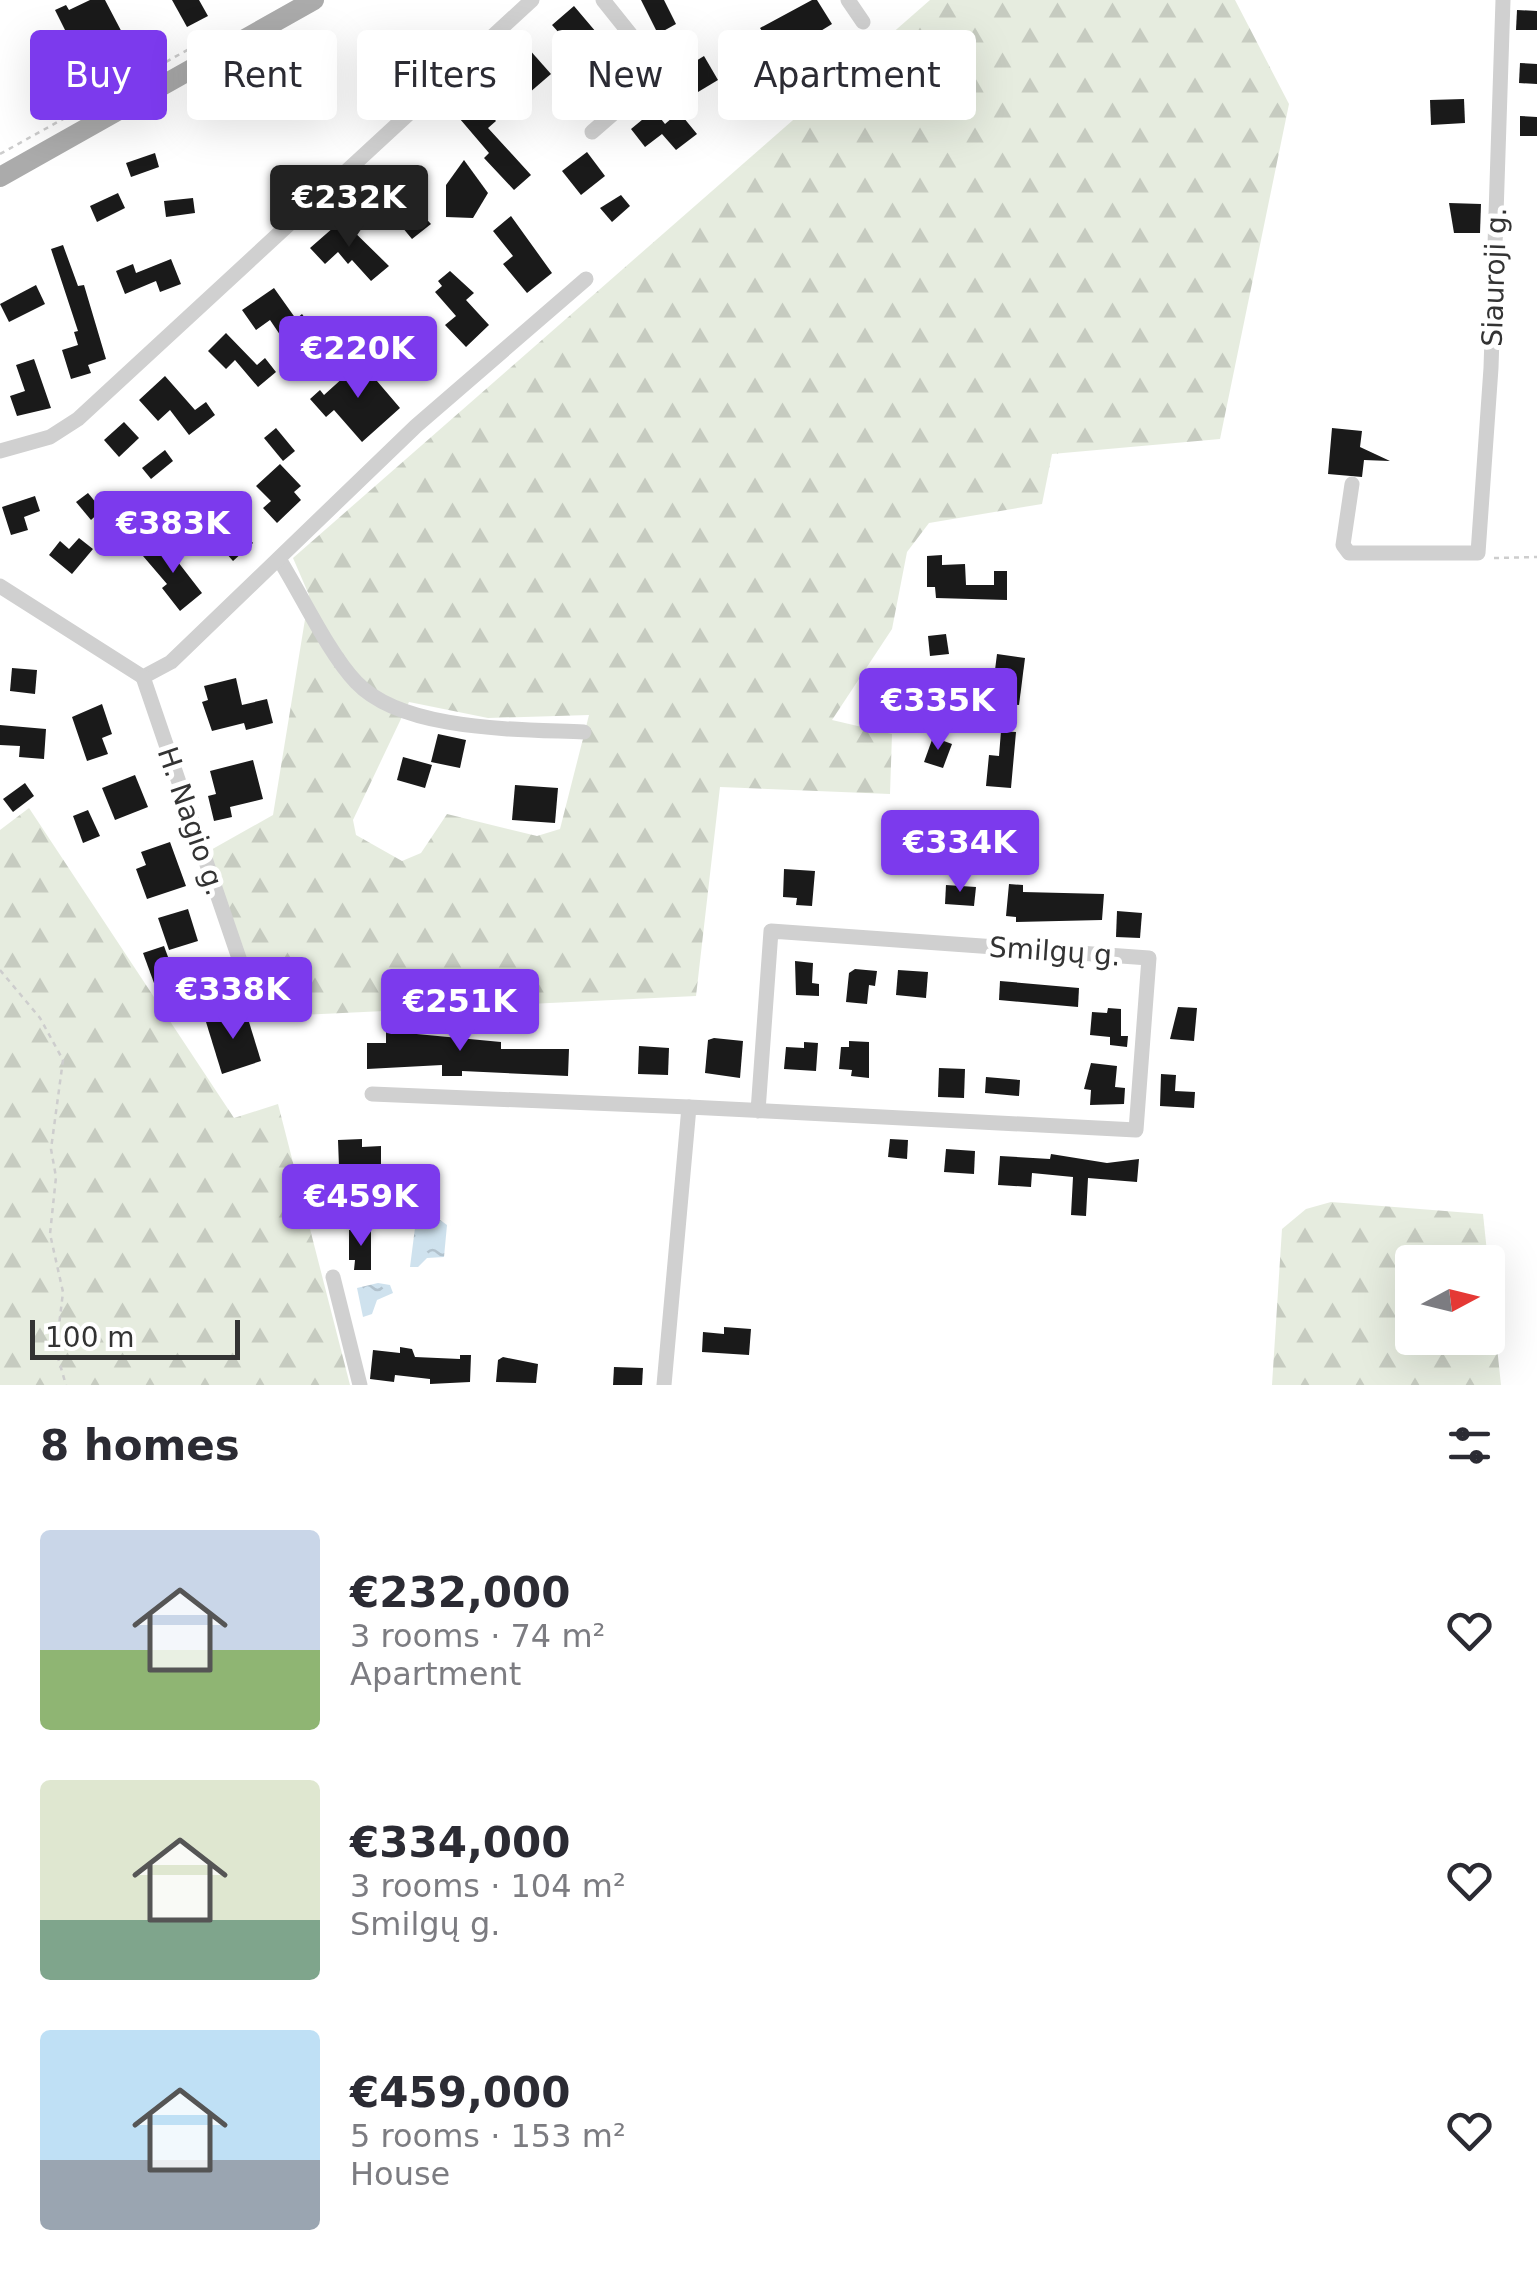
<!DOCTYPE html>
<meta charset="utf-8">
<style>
body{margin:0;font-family:"DejaVu Sans",sans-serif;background:#f2f2f3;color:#2b2b33;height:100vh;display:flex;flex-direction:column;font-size:38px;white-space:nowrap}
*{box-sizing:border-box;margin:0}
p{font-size:32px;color:#7c7c81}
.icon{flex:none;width:55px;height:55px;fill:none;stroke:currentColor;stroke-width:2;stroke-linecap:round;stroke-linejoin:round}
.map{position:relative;height:1385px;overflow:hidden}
.details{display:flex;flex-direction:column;background:#fff;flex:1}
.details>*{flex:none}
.banner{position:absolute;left:30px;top:30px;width:1000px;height:90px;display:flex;gap:20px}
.needle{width:65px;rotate:83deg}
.controls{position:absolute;left:1395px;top:1245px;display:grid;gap:20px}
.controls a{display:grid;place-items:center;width:110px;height:110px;border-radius:10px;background:#fff;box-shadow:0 10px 40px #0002;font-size:50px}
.scale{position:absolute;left:30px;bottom:25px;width:210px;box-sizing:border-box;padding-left:10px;border:5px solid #333;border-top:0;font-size:28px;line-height:35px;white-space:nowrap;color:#333;-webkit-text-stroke:8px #fff;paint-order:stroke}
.price{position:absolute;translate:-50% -85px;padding:0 22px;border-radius:10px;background:#7c3aed;color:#fff;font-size:32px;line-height:65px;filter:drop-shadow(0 2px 5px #0008)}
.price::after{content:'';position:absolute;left:50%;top:60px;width:30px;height:22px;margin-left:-15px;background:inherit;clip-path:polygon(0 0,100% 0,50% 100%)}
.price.selected{background:#222;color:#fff}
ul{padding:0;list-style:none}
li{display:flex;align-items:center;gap:30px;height:250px;padding:0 40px}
li span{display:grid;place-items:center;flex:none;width:280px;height:200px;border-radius:10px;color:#555}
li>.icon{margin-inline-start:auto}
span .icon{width:120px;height:120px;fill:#fffc;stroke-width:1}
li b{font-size:42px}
h2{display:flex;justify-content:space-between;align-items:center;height:120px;padding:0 40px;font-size:42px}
.pill{padding:0 35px;border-radius:10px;background:#fff;box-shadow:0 10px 40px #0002;font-size:35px;line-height:90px}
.pill.selected{background:#7c3aed;color:#fff}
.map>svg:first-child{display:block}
.forest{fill:url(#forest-firs);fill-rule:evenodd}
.water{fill:url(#water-ripples)}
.building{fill:#1a1a1a}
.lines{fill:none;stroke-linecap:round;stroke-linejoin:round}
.path{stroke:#cdcdcd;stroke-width:2.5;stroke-dasharray:5 5;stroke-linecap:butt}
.minor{stroke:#d0d0d0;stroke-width:15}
.major{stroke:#ababab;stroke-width:20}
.labels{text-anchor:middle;stroke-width:10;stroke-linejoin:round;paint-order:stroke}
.street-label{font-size:28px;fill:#333;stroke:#fff}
</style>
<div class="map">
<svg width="1537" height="1385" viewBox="0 0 1537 1385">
<defs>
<pattern id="forest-firs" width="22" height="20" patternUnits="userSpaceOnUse" patternTransform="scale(2.5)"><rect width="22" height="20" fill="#e6ecdf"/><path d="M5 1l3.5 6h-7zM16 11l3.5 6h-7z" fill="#c6cbc0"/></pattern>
<pattern id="water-ripples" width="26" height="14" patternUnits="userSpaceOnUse" patternTransform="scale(2.5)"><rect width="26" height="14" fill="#cfe2ee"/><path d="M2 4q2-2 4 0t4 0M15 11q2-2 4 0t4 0" fill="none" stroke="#b2c2cd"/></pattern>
</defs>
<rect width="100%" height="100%" fill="#fff"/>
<g class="forest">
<path d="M930,0H1235L1289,104L1220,439L1052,454L1042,504L929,523L907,552L892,629L832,720L892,734L890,794L720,787L696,996L259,1017L209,851L273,815L309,595L293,558ZM409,702L488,718L589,715L560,829L537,836L447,814L421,853L402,861L356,835L353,820Z"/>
<polygon points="29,808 234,1118 278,1104 350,1385 0,1385 0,830"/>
<path d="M1331,1202L1483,1214L1501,1385H1272L1282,1229L1306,1209ZM1412,1262H1488V1338H1412Z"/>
</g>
<g class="water">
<polygon points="436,1217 447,1225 444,1257 427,1258 418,1267 410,1267 416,1220"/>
<polygon points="378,1283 390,1285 393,1293 377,1300 372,1314 363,1317 357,1288"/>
</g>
<g class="building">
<polygon points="90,0 105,0 127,42 105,55 100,46 75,59 79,67 60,77 50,60 65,52 62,46 71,42 55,10 66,5 69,10"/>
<polygon points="172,0 199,0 208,16 187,27"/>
<polygon points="641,0 664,0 676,24 658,34"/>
<polygon points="812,0 817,0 832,24 806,40 801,32 773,49 760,28"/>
<polygon points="574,6 596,32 590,37 612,63 577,92 581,96 566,109 553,85 585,62 552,25"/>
<polygon points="1517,10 1537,11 1537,30 1516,30"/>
<polygon points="528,48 551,74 529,93 506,68"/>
<polygon points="704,56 718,80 693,95 678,72"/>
<polygon points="1520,63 1537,64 1537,84 1519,83"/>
<polygon points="753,71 763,88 745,100 734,82"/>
<polygon points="478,91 486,100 481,104 496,121 488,128 531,175 514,190 484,158 489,153 454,112"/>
<polygon points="1464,99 1465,123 1431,125 1430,100"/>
<polygon points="654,110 665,124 679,112 697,134 676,150 662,134 645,147 631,129"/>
<polygon points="1520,116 1537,117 1537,136 1520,136"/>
<polygon points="587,152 605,176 581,195 562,171"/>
<polygon points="155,153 159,167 131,177 126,163"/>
<polygon points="464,160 488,193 473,218 446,217 446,185"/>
<polygon points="388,179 431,224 412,239 392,215 386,220 367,197"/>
<polygon points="118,193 125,208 97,222 90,206"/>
<polygon points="621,195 630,206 612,222 600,208"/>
<polygon points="193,198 195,213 166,217 164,201"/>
<polygon points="1449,203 1481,204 1480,233 1454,233"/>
<polygon points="511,216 552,273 527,293 503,264 513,256 493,231"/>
<polygon points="342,220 389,266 371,281 352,260 348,264 338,252 325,264 310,248"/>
<polygon points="63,245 78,286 84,285 106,359 88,365 91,373 71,379 62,350 78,345 74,332 78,331 51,249"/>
<polygon points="171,259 181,284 160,292 156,281 125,294 116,271 133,264 136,273"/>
<polygon points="450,271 474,293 466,300 489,325 466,347 445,325 456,316 435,292 442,286 438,281"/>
<polygon points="36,285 45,304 9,322 0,304"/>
<polygon points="274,288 296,319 302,314 318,336 293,354 270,320 256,330 242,310"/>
<polygon points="226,333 257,365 265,358 276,372 258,387 235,360 226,369 208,351"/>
<polygon points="366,357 377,369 371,374 400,408 362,442 334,410 326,417 310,399 320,390 324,395"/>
<polygon points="34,359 51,408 17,416 10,396 25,391 16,365"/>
<polygon points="165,376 195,410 206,402 215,415 189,435 170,410 158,421 139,400"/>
<polygon points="124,422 139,438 119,457 104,440"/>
<polygon points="276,428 295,451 283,461 264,438"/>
<polygon points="1332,428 1362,431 1360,447 1390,461 1364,460 1362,477 1328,474"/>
<polygon points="165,450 173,461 151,479 142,468"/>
<polygon points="280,464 301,486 294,492 301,500 277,523 263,508 271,501 256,486"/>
<polygon points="88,493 102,510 91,520 76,502"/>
<polygon points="35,496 40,511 24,517 28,530 11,535 2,507"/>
<polygon points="200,496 224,525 232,518 253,543 233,561 198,521 193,525 182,512"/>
<polygon points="79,538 93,549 72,574 49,555 60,541 69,549"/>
<polygon points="161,540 202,593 180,611 162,588 167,584 143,556"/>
<polygon points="942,555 942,565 965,564 966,585 994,585 994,571 1007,571 1007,600 936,598 935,587 927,587 927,556"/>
<polygon points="946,634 949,654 930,656 928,636"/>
<polygon points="997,654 1025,658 1019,705 991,702"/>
<polygon points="12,668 37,670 35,694 10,691"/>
<polygon points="236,678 242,705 267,699 273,723 246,730 244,723 212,731 202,702 208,700 204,686"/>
<polygon points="102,704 112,734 102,738 108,754 87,761 72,717"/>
<polygon points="0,725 46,729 44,759 19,757 20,746 0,745"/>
<polygon points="1001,731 1016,732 1011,788 986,786 989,755 999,756"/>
<polygon points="438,734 466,740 460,768 431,762"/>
<polygon points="933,737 952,744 943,768 924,762"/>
<polygon points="403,757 432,765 425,788 397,780"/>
<polygon points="253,760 263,799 230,807 232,817 214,821 208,796 216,794 210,771"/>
<polygon points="135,775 148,807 115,820 102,788"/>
<polygon points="25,783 34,796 13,812 3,799"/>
<polygon points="515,785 558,788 555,823 512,820"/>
<polygon points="88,810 100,836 83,843 73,816"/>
<polygon points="170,842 186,886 147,899 136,869 146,865 141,852"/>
<polygon points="784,869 815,871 812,906 796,905 797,898 783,897"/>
<polygon points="1009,884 1023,885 1023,892 1104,894 1102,920 1016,922 1016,917 1006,916"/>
<polygon points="946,885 976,887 974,906 945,904"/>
<polygon points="188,909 198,941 169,950 158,918"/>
<polygon points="1117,911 1142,913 1140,938 1116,937"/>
<polygon points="164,946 175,976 154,983 143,953"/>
<polygon points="795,961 813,963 812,983 819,984 819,996 796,995"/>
<polygon points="855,969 877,971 875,986 869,985 867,1004 846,1002 849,973"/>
<polygon points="898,970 928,972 926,998 896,995"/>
<polygon points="1000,981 1079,988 1078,1007 999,1000"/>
<polygon points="1178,1007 1197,1008 1194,1041 1170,1039"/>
<polygon points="1108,1008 1121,1009 1121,1036 1128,1036 1127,1047 1110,1045 1110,1037 1090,1035 1092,1012 1107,1013"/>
<polygon points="245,1009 261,1061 222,1074 206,1022"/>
<polygon points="386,1012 406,1012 406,1033 501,1042 501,1049 569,1049 568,1076 462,1071 462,1076 442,1076 442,1065 367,1069 367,1043 386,1043"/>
<polygon points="714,1038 743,1041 740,1078 705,1073 708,1040"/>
<polygon points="849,1041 869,1042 869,1078 851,1076 852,1070 839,1069 841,1047 849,1047"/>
<polygon points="804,1042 818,1043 816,1071 784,1069 786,1047 804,1048"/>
<polygon points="639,1046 669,1048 668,1075 638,1074"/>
<polygon points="1091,1063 1117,1066 1115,1087 1125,1088 1124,1104 1090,1105 1091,1090 1084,1089"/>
<polygon points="939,1068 965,1069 964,1098 938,1097"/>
<polygon points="1161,1074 1176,1075 1175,1091 1195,1092 1194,1108 1160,1106"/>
<polygon points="986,1077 1020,1080 1019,1096 985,1093"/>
<polygon points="362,1139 362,1147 381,1146 381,1166 339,1167 338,1140"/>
<polygon points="890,1139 908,1140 907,1159 888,1157"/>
<polygon points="946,1149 975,1151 974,1174 944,1172"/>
<polygon points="1051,1154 1107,1163 1139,1159 1137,1182 1088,1178 1086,1216 1071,1215 1073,1177 1032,1173 1031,1187 998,1185 1000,1156 1050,1159"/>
<polygon points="349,1230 371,1230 371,1270 354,1270 355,1260 349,1260"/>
<polygon points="724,1327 751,1329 749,1355 702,1352 703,1332 724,1334"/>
<polygon points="400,1347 412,1349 415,1357 460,1359 460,1355 471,1355 470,1382 430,1384 430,1379 395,1375 394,1382 370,1379 373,1350 400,1353"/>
<polygon points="503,1357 538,1364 536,1383 496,1382 498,1360"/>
<polygon points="614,1367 643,1368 642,1385 613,1385"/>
</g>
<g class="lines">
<g class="path">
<polyline points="0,154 191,48"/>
<polyline points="1494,558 1537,557"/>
<polyline points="0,970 40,1018 63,1060 51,1149 56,1177 50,1234 63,1292 56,1351 66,1385"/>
</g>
<g class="minor">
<polyline points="603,0 683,100"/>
<polyline points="848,0 863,22"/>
<polyline points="592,132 661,72"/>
<polyline points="0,451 50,437 78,419 532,0"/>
<polyline points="1352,484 1343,545 1349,553 1478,553 1491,368 1503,0"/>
<path d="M279,559C301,594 329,654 356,682C403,732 520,729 584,732"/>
<polyline points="0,586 143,677 171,662 416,426 586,279"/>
<polyline points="143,677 241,964"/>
<polyline points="372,1094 689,1107"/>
<polyline points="333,1277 360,1385"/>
<polyline points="664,1385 689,1107 1136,1130 1149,958 771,931 758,1111"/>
</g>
<polyline class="major" points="0,177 314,0"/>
</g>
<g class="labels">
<g class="street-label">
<text transform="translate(1494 277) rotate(-88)" y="10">Siauroji g.</text>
<text transform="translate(192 821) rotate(71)" y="10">H. Nagio g.</text>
<text transform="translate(1055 951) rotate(4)" y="10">Smilgų g.</text>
</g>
</g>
</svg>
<div class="controls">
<a><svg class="needle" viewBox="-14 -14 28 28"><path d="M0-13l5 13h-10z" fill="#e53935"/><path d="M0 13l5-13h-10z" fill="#7c7c81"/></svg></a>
</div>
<div class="scale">100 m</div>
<b class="price selected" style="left:349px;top:250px">€232K</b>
<b class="price" style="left:358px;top:401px">€220K</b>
<b class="price" style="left:173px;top:576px">€383K</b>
<b class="price" style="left:938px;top:753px">€335K</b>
<b class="price" style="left:960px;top:895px">€334K</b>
<b class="price" style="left:233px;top:1042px">€338K</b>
<b class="price" style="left:460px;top:1054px">€251K</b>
<b class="price" style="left:361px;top:1249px">€459K</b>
<div class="banner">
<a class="pill selected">Buy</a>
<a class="pill">Rent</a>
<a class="pill">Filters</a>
<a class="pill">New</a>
<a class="pill">Apartment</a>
</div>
</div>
<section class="details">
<h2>8 homes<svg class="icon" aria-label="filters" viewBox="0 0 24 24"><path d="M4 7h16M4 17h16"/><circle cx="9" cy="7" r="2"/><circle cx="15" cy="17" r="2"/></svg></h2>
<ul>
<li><span style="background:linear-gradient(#c9d6e8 60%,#8fb573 0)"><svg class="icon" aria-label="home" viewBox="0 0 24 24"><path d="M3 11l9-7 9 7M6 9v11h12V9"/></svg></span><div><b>€232,000</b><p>3 rooms · 74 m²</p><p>Apartment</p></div><svg class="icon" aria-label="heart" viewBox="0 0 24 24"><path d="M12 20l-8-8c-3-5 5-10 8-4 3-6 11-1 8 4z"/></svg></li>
<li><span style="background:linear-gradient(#dfe7d0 70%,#7fa58c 0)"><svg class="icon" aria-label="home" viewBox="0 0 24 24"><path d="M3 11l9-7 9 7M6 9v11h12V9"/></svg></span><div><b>€334,000</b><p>3 rooms · 104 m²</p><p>Smilgų g.</p></div><svg class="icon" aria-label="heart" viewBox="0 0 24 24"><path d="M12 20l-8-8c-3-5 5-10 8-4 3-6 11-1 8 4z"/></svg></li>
<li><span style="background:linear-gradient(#bfe0f5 65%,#9aa5b1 0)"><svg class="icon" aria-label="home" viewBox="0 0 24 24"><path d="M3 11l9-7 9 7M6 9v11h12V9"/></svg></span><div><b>€459,000</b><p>5 rooms · 153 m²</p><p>House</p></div><svg class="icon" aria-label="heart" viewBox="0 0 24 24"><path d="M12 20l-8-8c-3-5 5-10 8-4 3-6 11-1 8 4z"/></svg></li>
</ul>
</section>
